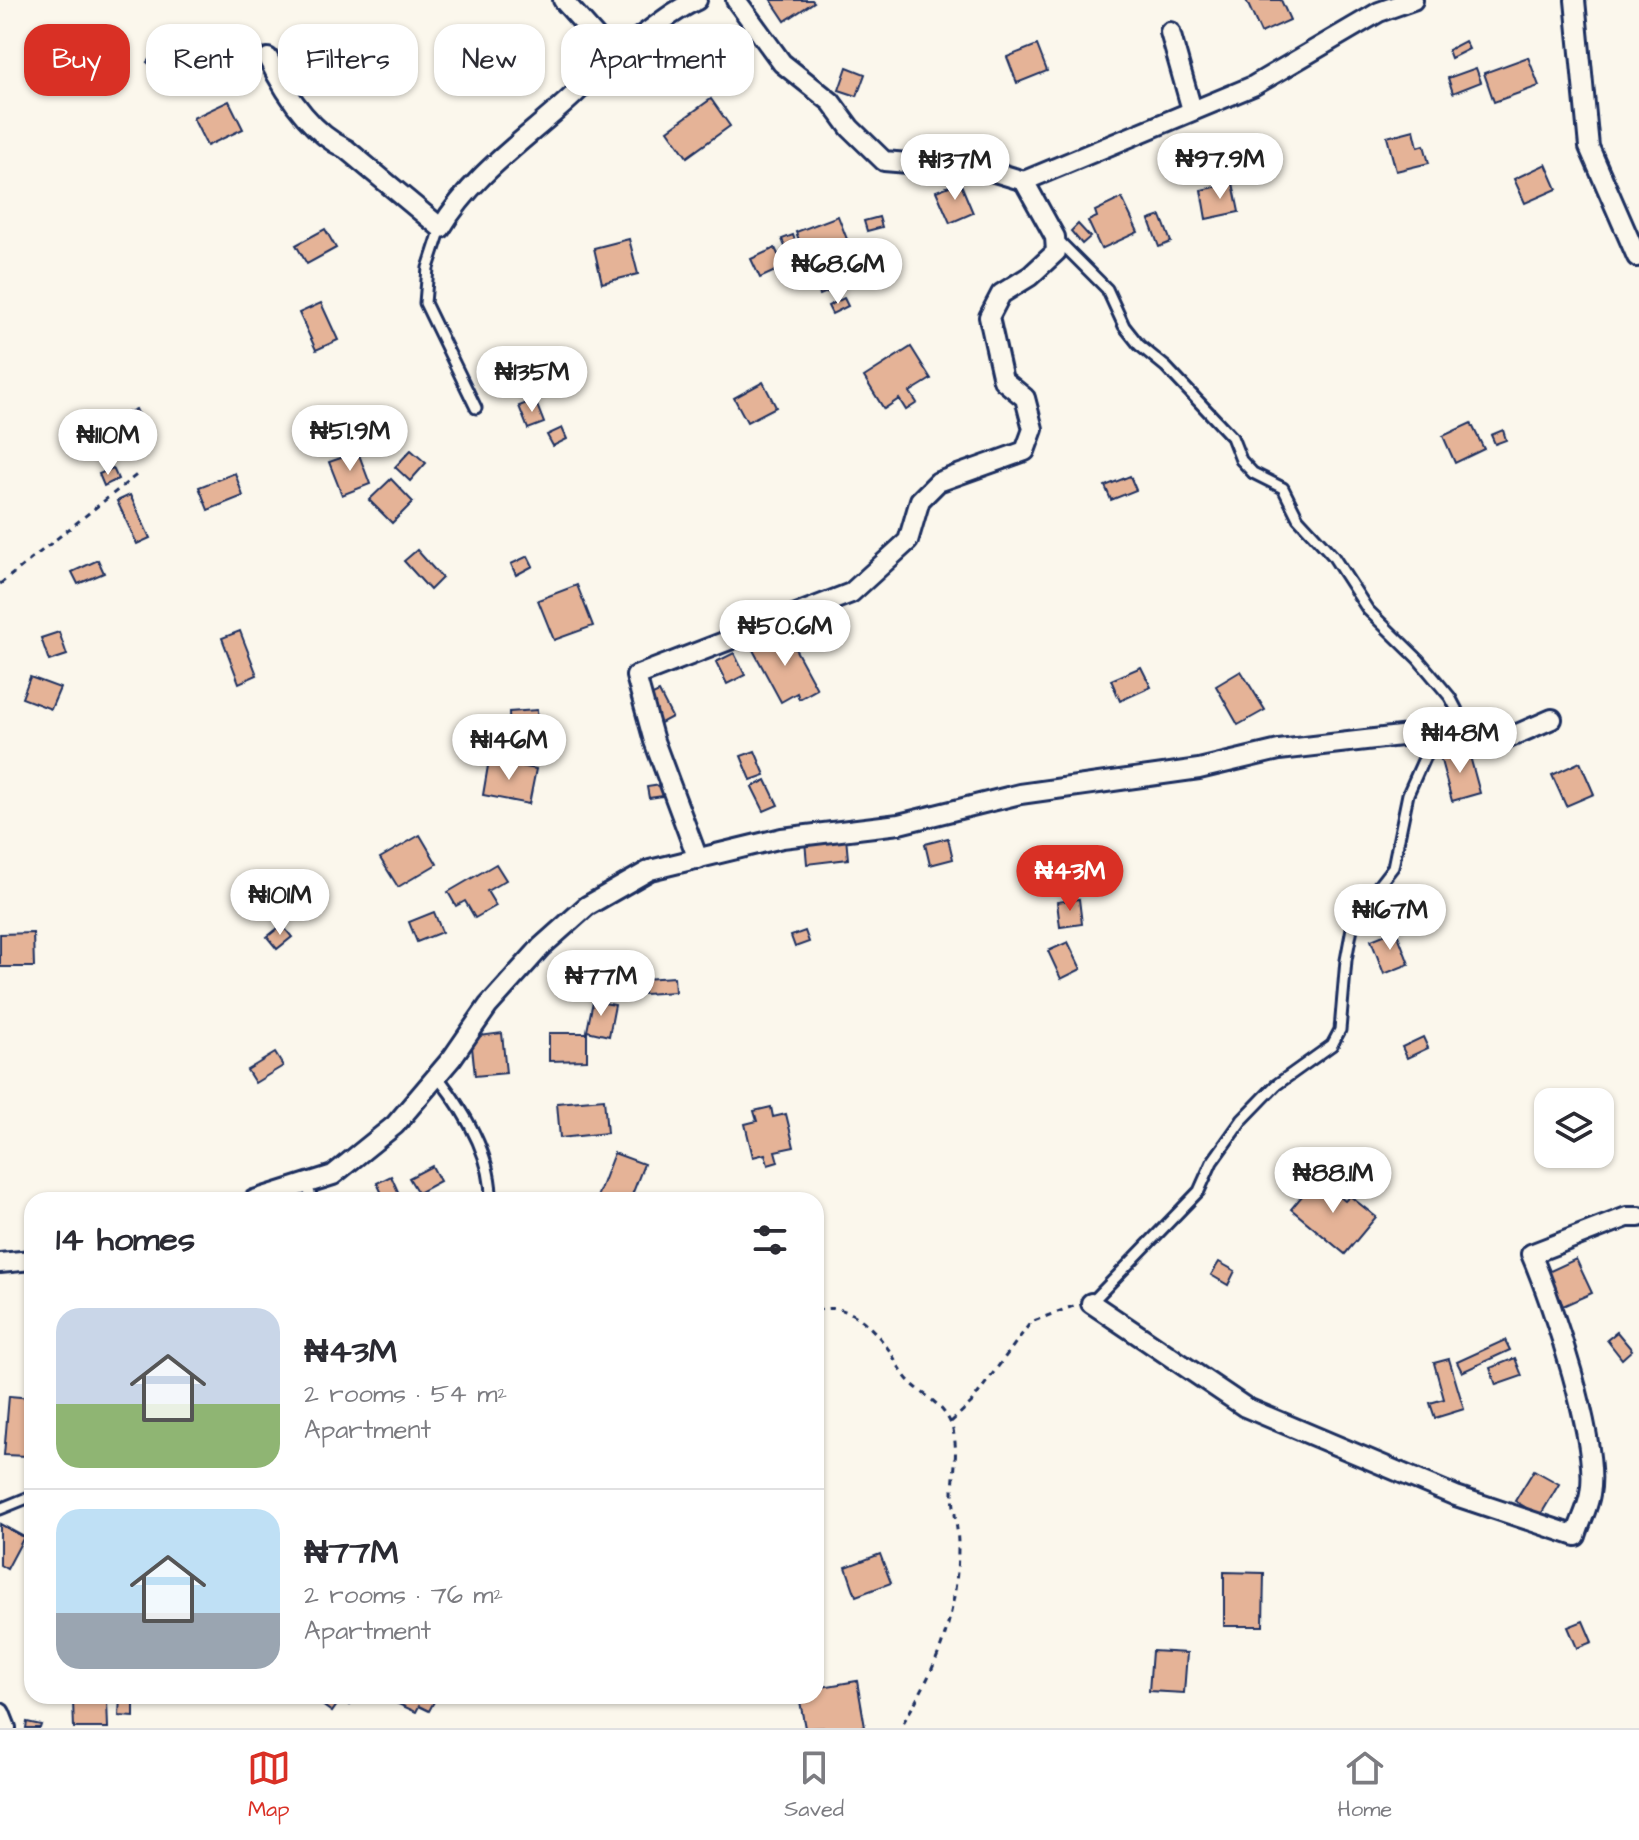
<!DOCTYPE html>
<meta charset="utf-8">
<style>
body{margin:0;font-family:"Architects Daughter",sans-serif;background:#f7f7f7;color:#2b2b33;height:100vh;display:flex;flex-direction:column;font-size:30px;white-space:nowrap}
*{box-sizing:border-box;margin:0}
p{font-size:26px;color:#7c7c81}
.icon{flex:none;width:44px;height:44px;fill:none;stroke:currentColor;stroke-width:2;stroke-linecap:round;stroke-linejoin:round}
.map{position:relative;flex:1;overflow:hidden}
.panel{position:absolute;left:24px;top:1192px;width:800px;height:512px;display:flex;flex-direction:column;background:#fff;border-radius:24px;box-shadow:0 2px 6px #0004}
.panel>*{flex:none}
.guide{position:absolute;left:24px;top:24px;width:800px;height:72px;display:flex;gap:16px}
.fabs{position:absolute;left:1534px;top:1088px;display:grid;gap:16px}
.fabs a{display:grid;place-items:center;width:80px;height:80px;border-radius:16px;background:#fff;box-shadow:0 2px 6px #0004;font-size:40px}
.price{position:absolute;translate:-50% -68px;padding:0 18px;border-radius:28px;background:#fff;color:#222;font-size:26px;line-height:52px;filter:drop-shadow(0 2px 4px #0008)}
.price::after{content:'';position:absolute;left:50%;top:48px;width:24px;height:18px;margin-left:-12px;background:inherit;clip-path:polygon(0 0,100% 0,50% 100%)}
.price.on{background:#d93025;color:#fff}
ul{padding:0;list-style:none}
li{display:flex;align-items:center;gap:24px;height:200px;padding:0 32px}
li+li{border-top:2px solid #e1e1e2}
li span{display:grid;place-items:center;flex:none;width:224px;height:160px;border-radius:24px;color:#555}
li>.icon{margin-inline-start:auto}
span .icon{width:96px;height:96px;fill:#fffc;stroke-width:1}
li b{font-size:34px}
h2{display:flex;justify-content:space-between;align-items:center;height:96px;padding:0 32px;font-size:34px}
.tag{padding:0 28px;border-radius:24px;background:#fff;box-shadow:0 2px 6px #0004;font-size:28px;line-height:72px}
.tag.on{background:#d93025;color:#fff}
.dock{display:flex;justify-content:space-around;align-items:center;height:112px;border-top:2px solid #e1e1e2;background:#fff;font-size:22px;color:#7c7c81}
.dock a{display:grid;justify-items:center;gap:4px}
.dock .on{color:#d93025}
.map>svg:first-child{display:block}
.building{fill:#e5b397;stroke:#1b2f5e;stroke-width:2}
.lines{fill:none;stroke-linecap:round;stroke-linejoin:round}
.service-casing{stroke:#1b2f5e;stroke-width:15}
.minor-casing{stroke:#1b2f5e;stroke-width:24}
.path{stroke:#1b2f5e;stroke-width:3;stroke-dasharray:6 6;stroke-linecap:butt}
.service{stroke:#fbf7ec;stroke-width:9}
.minor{stroke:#fbf7ec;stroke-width:18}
</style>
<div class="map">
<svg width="1639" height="1728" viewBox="0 0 1639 1728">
<rect width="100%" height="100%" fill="#fbf7ec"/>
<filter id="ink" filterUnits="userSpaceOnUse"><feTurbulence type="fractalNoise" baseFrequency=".0125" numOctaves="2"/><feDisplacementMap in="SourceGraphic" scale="16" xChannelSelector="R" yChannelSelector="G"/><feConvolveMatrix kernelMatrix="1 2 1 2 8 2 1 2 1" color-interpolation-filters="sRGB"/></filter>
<g filter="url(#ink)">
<g class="building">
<polygon points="771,0 812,0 814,2 785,21"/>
<polygon points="1246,0 1281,0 1290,20 1261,33"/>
<polygon points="665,38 684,54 664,78 644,62"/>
<polygon points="1465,41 1469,49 1451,58 1448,50"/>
<polygon points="1037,45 1047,71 1017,83 1007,57"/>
<polygon points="159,47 174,59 162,74 147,62"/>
<polygon points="1528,57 1539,86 1494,102 1484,73"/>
<polygon points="847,67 865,74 857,96 839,90"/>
<polygon points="1476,68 1481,82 1453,93 1448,78"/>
<polygon points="711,99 730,126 687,157 668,130"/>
<polygon points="229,101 243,129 207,146 193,118"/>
<polygon points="1414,130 1418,147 1424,145 1429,163 1396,171 1387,137"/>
<polygon points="1546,164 1557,189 1525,203 1514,179"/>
<polygon points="960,182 973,213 950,223 936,191"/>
<polygon points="1233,183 1239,212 1206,219 1201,190"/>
<polygon points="1122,198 1138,232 1101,249 1088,221 1097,217 1095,211"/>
<polygon points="838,216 848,242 831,248 836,259 822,265 832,290 820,295 796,232"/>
<polygon points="1161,216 1171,242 1159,247 1149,220"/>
<polygon points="879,217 882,227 867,231 864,221"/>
<polygon points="1078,224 1090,237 1082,244 1071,231"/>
<polygon points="325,229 336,248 307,264 296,245"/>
<polygon points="793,235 800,255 790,259 782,239"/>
<polygon points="629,239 638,274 602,283 594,248"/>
<polygon points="775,248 784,267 760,278 751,259"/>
<polygon points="844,298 848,306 832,314 828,306"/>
<polygon points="321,303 338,340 316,350 299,313"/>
<polygon points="911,347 931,379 910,392 917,403 906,410 899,399 884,409 864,377"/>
<polygon points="763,382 776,407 747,422 734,398"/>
<polygon points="535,400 544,423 528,429 519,406"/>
<polygon points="136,409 148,436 100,458 87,431"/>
<polygon points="1471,423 1484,449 1455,463 1443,436"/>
<polygon points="562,428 567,439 553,446 547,435"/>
<polygon points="1503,430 1506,440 1495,444 1491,435"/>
<polygon points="411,450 426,463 410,481 395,467"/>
<polygon points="358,452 370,484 342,495 329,462"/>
<polygon points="113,468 118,479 104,486 99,474"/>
<polygon points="235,473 243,496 208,510 199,487"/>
<polygon points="1130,476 1136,490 1111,500 1105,486"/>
<polygon points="391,479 413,502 392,523 369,500"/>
<polygon points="130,495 150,538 137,544 117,501"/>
<polygon points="417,550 442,578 430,590 404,561"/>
<polygon points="528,556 533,566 516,575 511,564"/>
<polygon points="98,560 104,573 78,584 72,572"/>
<polygon points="577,585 593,626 554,640 538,600"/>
<polygon points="240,631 257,675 239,683 222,638"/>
<polygon points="59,632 67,655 49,661 41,638"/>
<polygon points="786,632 817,689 799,699 797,693 781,702 753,650"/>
<polygon points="734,653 745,675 727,684 716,662"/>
<polygon points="1141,667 1151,687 1120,701 1111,680"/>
<polygon points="1241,671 1265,710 1238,725 1216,686"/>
<polygon points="30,677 60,688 51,709 22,698"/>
<polygon points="659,692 672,717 659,724 646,698"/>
<polygon points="537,710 539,758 511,759 509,712"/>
<polygon points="1468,749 1480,793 1452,801 1440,757"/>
<polygon points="755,751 765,775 751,780 741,756"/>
<polygon points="489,760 536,769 529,804 483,795"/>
<polygon points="1580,762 1594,794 1566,806 1552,775"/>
<polygon points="766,780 778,805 764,811 752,787"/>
<polygon points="661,785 663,796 649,798 647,787"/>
<polygon points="420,835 437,864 398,887 380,858"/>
<polygon points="846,837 848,859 807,864 805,841"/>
<polygon points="948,838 953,859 930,865 925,844"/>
<polygon points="496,864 506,880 487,891 496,906 475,918 465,901 456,906 448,892"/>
<polygon points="1079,899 1082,924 1060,927 1057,902"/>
<polygon points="434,912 442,932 417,942 409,922"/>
<polygon points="282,925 292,937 277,949 267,937"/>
<polygon points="1396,930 1409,964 1384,974 1371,940"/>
<polygon points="805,931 809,942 795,947 791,936"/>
<polygon points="33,933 34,967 0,967 0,934"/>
<polygon points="1068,942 1081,969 1061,979 1048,951"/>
<polygon points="674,977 675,992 644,994 643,979"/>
<polygon points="593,1001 615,1005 609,1036 587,1031"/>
<polygon points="502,1033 506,1073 475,1076 471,1037"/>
<polygon points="549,1033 587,1033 587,1060 549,1061"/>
<polygon points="1423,1037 1428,1048 1407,1058 1402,1047"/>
<polygon points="275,1053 283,1066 255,1083 247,1070"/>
<polygon points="604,1099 607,1133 560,1138 557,1103"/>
<polygon points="771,1107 773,1117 786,1114 794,1147 775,1151 778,1162 768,1165 765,1154 753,1157 745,1124 757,1121 754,1111"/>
<polygon points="614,1153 644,1164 630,1200 596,1200"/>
<polygon points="432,1166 440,1181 418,1193 409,1178"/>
<polygon points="391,1176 400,1196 385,1200 377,1183"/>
<polygon points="1317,1178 1345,1201 1350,1196 1376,1217 1345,1254 1291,1209"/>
<polygon points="1576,1259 1592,1293 1563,1306 1548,1272"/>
<polygon points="1219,1262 1235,1271 1228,1285 1211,1275"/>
<polygon points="1617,1332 1632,1350 1622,1359 1607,1340"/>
<polygon points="1505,1340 1510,1350 1462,1372 1457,1362"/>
<polygon points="1515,1358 1522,1376 1496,1385 1490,1368"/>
<polygon points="1449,1359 1464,1409 1435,1418 1430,1403 1444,1399 1434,1363"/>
<polygon points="9,1396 32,1398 27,1456 4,1455"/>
<polygon points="1534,1470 1559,1484 1540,1516 1515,1501"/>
<polygon points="0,1524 24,1537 7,1569 0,1565"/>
<polygon points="880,1554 891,1583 856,1596 846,1567"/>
<polygon points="1224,1572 1264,1573 1263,1626 1224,1626"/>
<polygon points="1583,1621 1592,1642 1577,1648 1568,1627"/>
<polygon points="1152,1651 1187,1653 1184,1693 1149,1691"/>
<polygon points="857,1681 865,1727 805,1728 799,1696 816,1696 816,1688"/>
<polygon points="120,1696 134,1697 134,1717 119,1716"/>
<polygon points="325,1696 337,1705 332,1712 311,1697"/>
<polygon points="340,1696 359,1696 350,1705"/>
<polygon points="399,1696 437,1696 429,1711 419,1706 416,1712 396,1703"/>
<polygon points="107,1700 108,1728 74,1728 73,1701"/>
<polygon points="27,1722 41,1725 40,1728 26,1728"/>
</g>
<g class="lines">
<defs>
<g id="service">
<polyline points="441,228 428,268 425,303 476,408"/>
<polyline points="1058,240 1107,289 1124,326 1139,345 1166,367 1232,437 1241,460 1253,473 1283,488 1298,518 1333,556 1368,610 1418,659 1450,697 1463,722 1461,729 1425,756 1408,794 1393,867 1354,917 1346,960 1340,1030 1332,1045 1276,1085 1242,1120 1212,1162 1199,1191 1091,1303"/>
<path d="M437,1076C463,1109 492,1156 491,1200"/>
<polyline points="305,1183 313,1200"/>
<polyline points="0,1509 32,1496"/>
</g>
<g id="minor">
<path d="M563,0L611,54C642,41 663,15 697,0"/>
<polyline points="1575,0 1589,147 1637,257"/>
<polyline points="1170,32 1192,110"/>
<path d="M268,58C285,93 310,132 346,149L441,228C483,157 562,119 611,54"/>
<polyline points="1024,181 1253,86 1379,12 1413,0"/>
<polyline points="698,859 654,741 636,676 851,593 908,541 920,500 938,482 1025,451 1033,429 1025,398 1003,380 989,317 1001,294 1030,276 1056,252 1055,237 1024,181 955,160 920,164 884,161 850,128 831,102 782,63 736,0"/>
<polyline points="254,1200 333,1175 395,1125 452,1058 488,1006 541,947 587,906 650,870 782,838 899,824 1020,794 1199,769 1279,750 1461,729 1499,742 1552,719"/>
<polyline points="0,1263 32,1260"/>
<path d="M1091,1303L1245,1407L1456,1496L1576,1536C1580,1522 1588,1508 1590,1494C1600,1445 1552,1302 1531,1254L1627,1217H1639"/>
<polyline points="0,1713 6,1728"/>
</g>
</defs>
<use href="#service" class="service-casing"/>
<use href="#minor" class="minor-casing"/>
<g class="path">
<polyline points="0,584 139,473"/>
<path d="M816,1311C847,1300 872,1326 889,1350C896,1360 901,1373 909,1381C924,1396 942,1403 951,1424C959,1446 954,1468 953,1491C953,1509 958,1527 958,1545C958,1617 937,1668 900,1728"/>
<polyline points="951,1422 971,1403 1031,1322 1076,1305"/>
</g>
<use href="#service" class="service"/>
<use href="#minor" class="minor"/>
</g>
</g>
</svg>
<div class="fabs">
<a><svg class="icon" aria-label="layers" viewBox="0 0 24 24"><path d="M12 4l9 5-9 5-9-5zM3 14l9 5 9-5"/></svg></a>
</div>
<b class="price" style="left:1220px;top:201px">₦97.9M</b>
<b class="price" style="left:955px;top:202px">₦137M</b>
<b class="price" style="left:838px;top:306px">₦68.6M</b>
<b class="price" style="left:532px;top:414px">₦135M</b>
<b class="price" style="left:350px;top:473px">₦51.9M</b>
<b class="price" style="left:108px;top:477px">₦110M</b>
<b class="price" style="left:785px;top:668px">₦50.6M</b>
<b class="price" style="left:1460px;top:775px">₦148M</b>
<b class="price" style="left:509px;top:782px">₦146M</b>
<b class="price on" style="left:1070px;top:913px">₦43M</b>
<b class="price" style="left:280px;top:937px">₦101M</b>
<b class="price" style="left:1390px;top:952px">₦167M</b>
<b class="price" style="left:601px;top:1018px">₦77M</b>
<b class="price" style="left:1333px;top:1215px">₦88.1M</b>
<div class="guide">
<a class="tag on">Buy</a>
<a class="tag">Rent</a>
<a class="tag">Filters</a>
<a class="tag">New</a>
<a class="tag">Apartment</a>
</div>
<section class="panel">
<h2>14 homes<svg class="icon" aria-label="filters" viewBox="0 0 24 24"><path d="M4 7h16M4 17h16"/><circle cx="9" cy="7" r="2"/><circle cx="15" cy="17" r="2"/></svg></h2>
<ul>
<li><span style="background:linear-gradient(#c9d6e8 60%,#8fb573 0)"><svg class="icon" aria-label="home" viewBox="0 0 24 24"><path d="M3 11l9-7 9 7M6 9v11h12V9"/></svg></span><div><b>₦43M</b><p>2 rooms · 54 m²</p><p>Apartment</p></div></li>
<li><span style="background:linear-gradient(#bfe0f5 65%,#9aa5b1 0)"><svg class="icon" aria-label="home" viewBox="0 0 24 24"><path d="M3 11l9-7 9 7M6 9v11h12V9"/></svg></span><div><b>₦77M</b><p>2 rooms · 76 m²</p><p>Apartment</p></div></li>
</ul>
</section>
</div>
<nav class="dock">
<a class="on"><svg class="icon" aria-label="map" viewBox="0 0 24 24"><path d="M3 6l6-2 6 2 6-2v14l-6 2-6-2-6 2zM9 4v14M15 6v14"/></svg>Map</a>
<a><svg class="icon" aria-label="saved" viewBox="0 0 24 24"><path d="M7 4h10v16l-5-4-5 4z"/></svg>Saved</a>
<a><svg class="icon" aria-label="home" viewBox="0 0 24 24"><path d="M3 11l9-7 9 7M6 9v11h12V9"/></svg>Home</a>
</nav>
